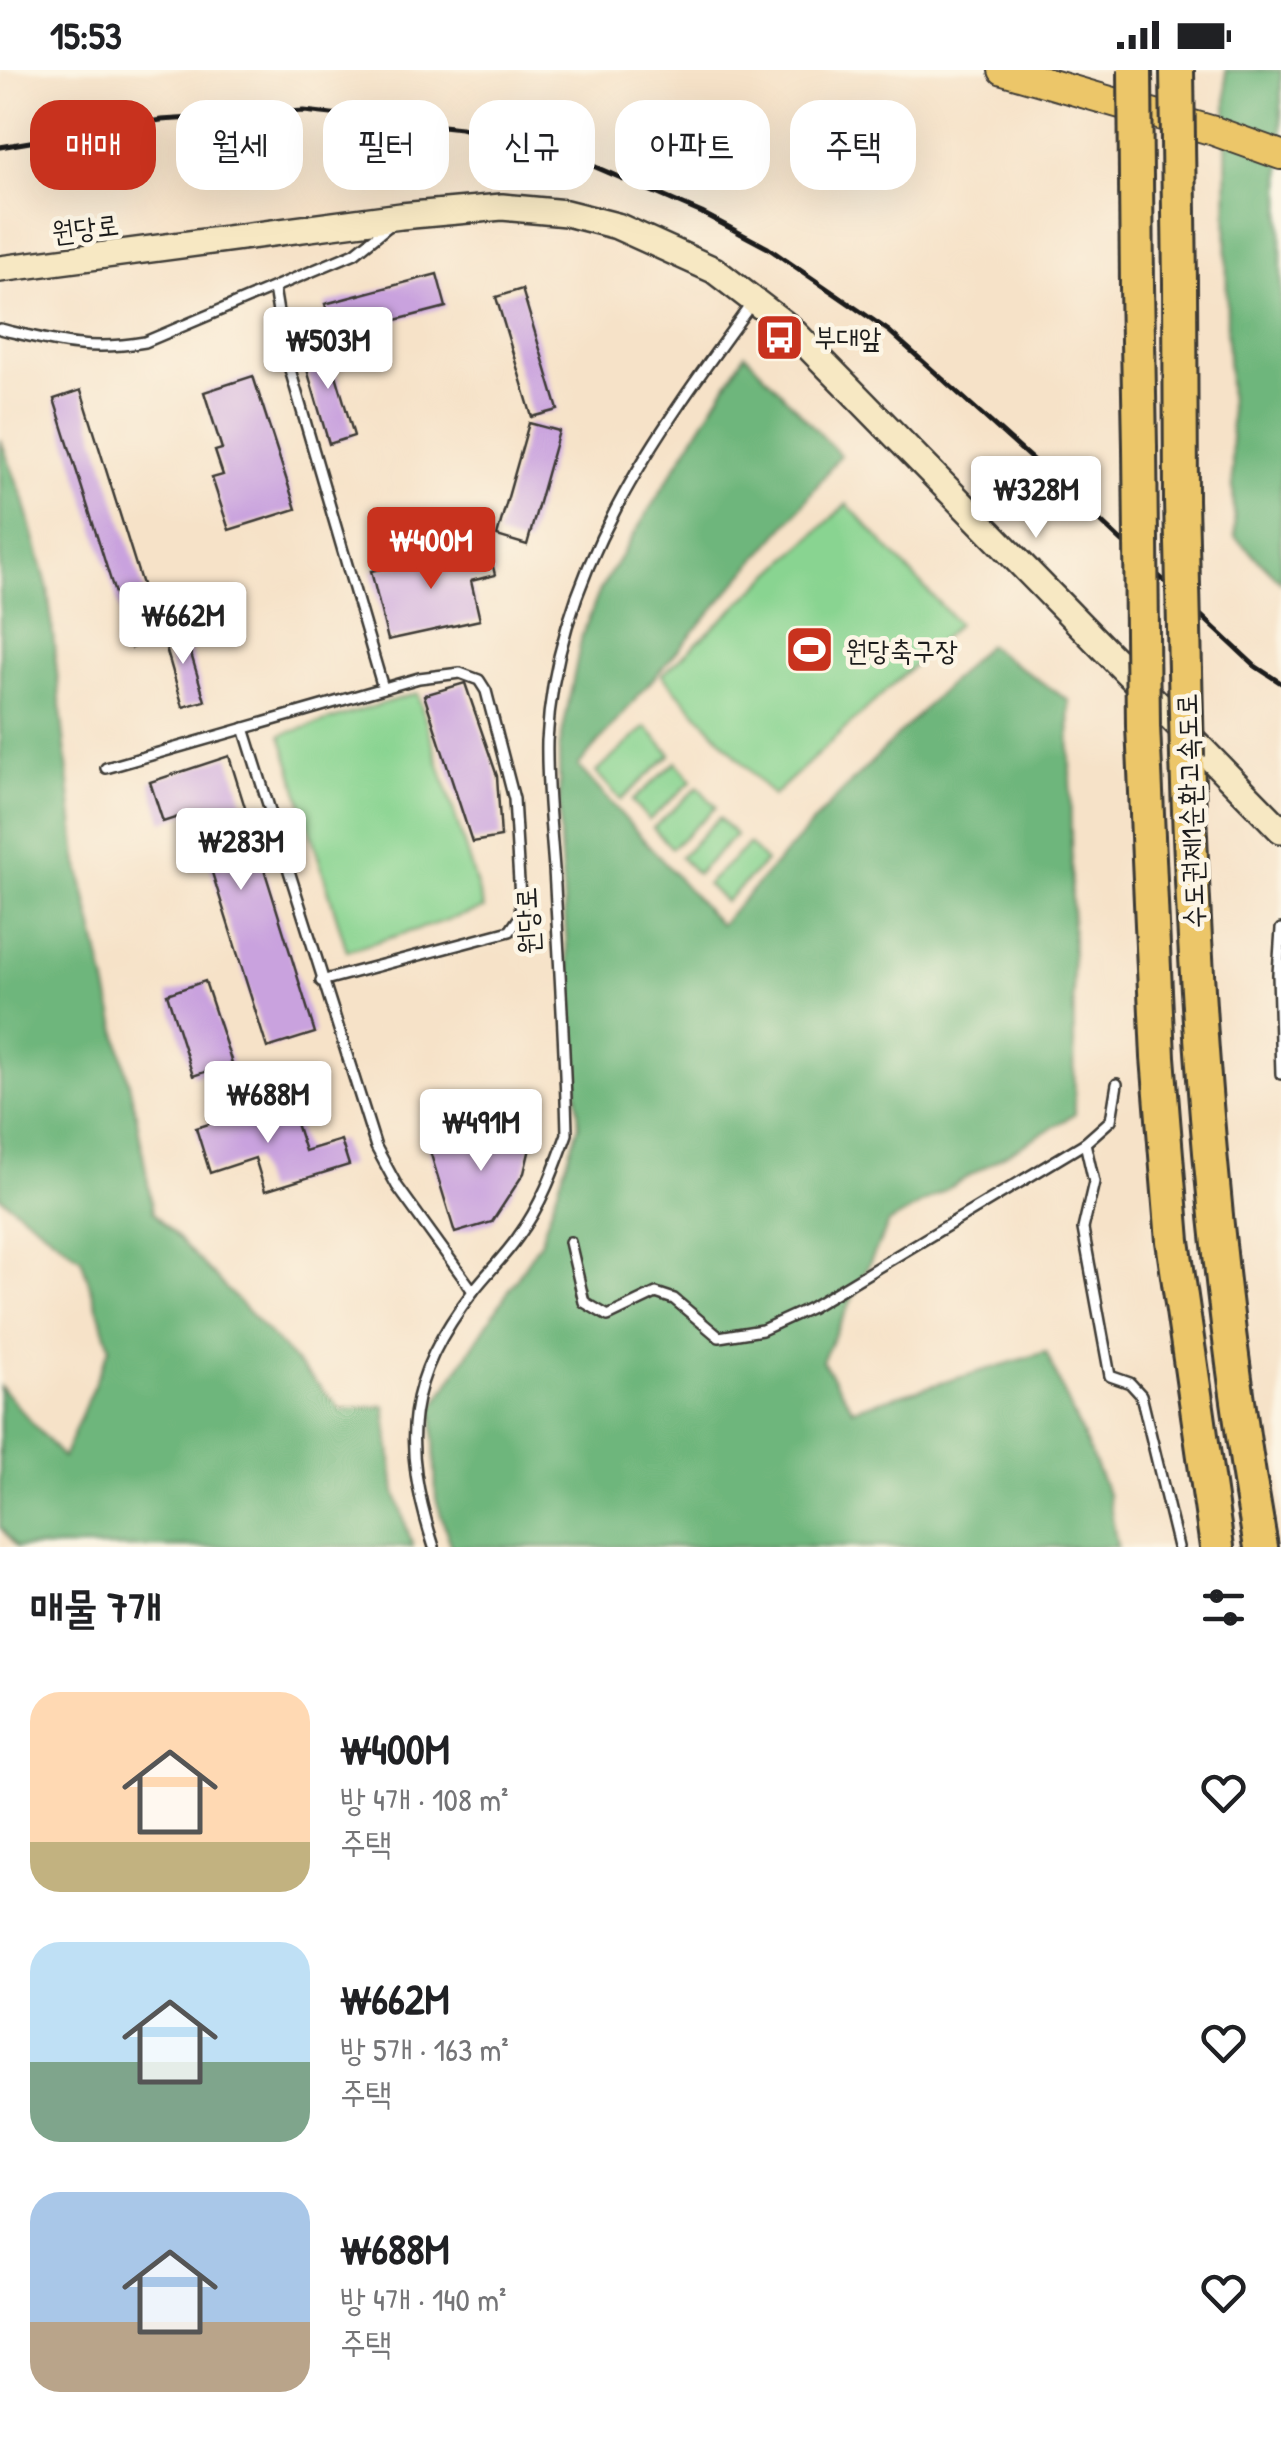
<!DOCTYPE html>
<html lang="ko">
<meta charset="utf-8">
<style>
body{margin:0;font-family:"Patrick Hand","Poor Story",sans-serif;background:#f6f6f6;color:#202124;height:100vh;display:flex;flex-direction:column;font-size:38px;white-space:nowrap}
*{box-sizing:border-box;margin:0}
p{font-size:32px;color:#757577}
.icon{flex:none;width:55px;height:55px;fill:none;stroke:currentColor;stroke-width:2;stroke-linecap:round;stroke-linejoin:round}
.map{position:relative;height:1477px;overflow:hidden}
.panel{display:flex;flex-direction:column;background:#fff;flex:1}
.panel>*{flex:none}
.banner{position:absolute;left:30px;top:30px;width:1222px;height:90px;display:flex;gap:20px}
.price{position:absolute;translate:-50% -85px;padding:0 22px;border-radius:10px;background:#fff;color:#222;font-size:32px;line-height:65px;filter:drop-shadow(0 2px 5px #0008)}
.price::after{content:'';position:absolute;left:50%;top:60px;width:30px;height:22px;margin-left:-15px;background:inherit;clip-path:polygon(0 0,100% 0,50% 100%)}
.price.selected{background:#c8321e;color:#fff}
ul{padding:0;list-style:none}
li{display:flex;align-items:center;gap:30px;height:250px;padding:0 30px}
li span{display:grid;place-items:center;flex:none;width:280px;height:200px;border-radius:30px;color:#555}
li>.icon{margin-inline-start:auto}
span .icon{width:120px;height:120px;fill:#fffc;stroke-width:1}
li b{font-size:42px}
h2{display:flex;justify-content:space-between;align-items:center;height:120px;padding:0 30px;font-size:42px}
.pill{padding:0 35px;border-radius:30px;background:#fff;box-shadow:0 10px 40px #0002;font-size:35px;line-height:90px}
.pill.selected{background:#c8321e;color:#fff}
.status{display:flex;justify-content:space-between;align-items:center;height:70px;padding:0 50px;background:#fff;direction:ltr}
.status svg{height:28px;fill:currentColor}
.map>svg:first-child{display:block}
.green{fill:#89d491;stroke:#527856;stroke-width:2.5}
.forest{fill:#6eb67b;stroke:#45694c;stroke-width:2.5}
.building{fill:#c9a2de}
.lines{fill:none;stroke-linecap:round;stroke-linejoin:round}
.service-casing{stroke:#3d3a36;stroke-width:14}
.secondary-casing{stroke:#3d3a36;stroke-width:30}
.primary-casing{stroke:#3d3a36;stroke-width:32}
.motorway-casing{stroke:#3d3a36;stroke-width:38}
.service{stroke:#fff;stroke-width:9}
.secondary{stroke:#f7e8c3;stroke-width:25}
.primary{stroke:#ecc669;stroke-width:28}
.motorway{stroke:#ecc669;stroke-width:32}
.rail{stroke:#1c1c1c;stroke-width:5}
.motorway-bridge-casing{stroke:#3d3a36;stroke-width:38;stroke-linecap:butt}
.motorway-bridge{stroke:#ecc669;stroke-width:32}
.labels{text-anchor:middle;stroke-width:9;stroke-linejoin:round;paint-order:stroke}
.street-label{font-size:28px;fill:#1c1c1c;stroke:#fcf5e5}
.poi-label{font-size:28px;fill:#1c1c1c;stroke:#fcf5e5;text-anchor:start}
</style>
<div class="status"><b>15:53</b><svg viewBox="0 0 49 12"><path d="M0 12V9h3v3zM5 12V6h3v6zM10 12V3h3v9zM15 12V0h3v12zM26 1h20v11H26zM47 4h2v5h-2z"/></svg></div>
<div class="map">
<svg width="1281" height="1477" viewBox="0 0 1281 1477">
<rect width="100%" height="100%" fill="#fcf5e5"/>
<filter id="ink" filterUnits="userSpaceOnUse"><feTurbulence type="fractalNoise" baseFrequency=".01" numOctaves="2"/><feDisplacementMap in="SourceGraphic" scale="20" xChannelSelector="R" yChannelSelector="G"/><feConvolveMatrix kernelMatrix="1 2 1 2 8 2 1 2 1" color-interpolation-filters="sRGB"/></filter>
<filter id="wash" filterUnits="userSpaceOnUse"><feTurbulence type="fractalNoise" baseFrequency=".0048" numOctaves="4" result="noise"/><feDisplacementMap in="SourceGraphic" scale="40" xChannelSelector="R" yChannelSelector="G"/><feGaussianBlur stdDeviation="2.25" result="paint"/><feColorMatrix in="noise" values="0 0 0 0 0 0 0 0 0 0 0 0 0 0 0 0 0 1.4 0 .05"/><feComposite in="paint" operator="in"/></filter>
<g filter="url(#wash)">
<rect width="100%" height="100%" fill="#f6e2c8"/>
<g class="green">
<polygon points="847,434 958,554 773,726 662,605"/>
<polygon points="417,623 484,839 347,881 281,665"/>
<polygon points="646,657 671,684 621,730 596,702"/>
<polygon points="676,692 692,711 649,750 632,731"/>
<polygon points="698,717 716,737 672,778 653,758"/>
<polygon points="719,748 736,765 697,804 680,787"/>
<polygon points="749,774 766,792 725,832 707,814"/>
</g>
<g class="forest">
<polygon points="1226,0 1281,0 1281,512 1235,467 1227,262"/>
<polygon points="745,284 840,385 797,442 578,696 720,855 832,732 987,575 1069,631 1075,1044 889,1153 822,1291 853,1339 1046,1282 1108,1424 1117,1477 451,1477 436,1429 433,1338 540,1172 579,1055 560,774 559,680 582,565 600,520"/>
<polygon points="0,369 23,427 48,519 77,788 136,1044 153,1142 341,1339 385,1336 395,1422 413,1477 16,1477 0,1457 0,1316 63,1388 110,1277 81,1188 0,1127"/>
</g>
<g id="blocks">
<g class="building">
<polygon points="437,204 446,237 334,266 325,234"/>
<polygon points="522,219 558,340 532,347 496,227"/>
<polygon points="326,271 354,366 329,374 301,279"/>
<polygon points="253,306 296,439 229,460 212,408 223,405 215,381 222,379 204,322"/>
<polygon points="81,320 159,569 132,578 54,329"/>
<polygon points="529,353 559,361 527,475 497,466"/>
<polygon points="488,475 495,505 471,511 480,550 388,570 371,501"/>
<polygon points="183,557 205,631 183,637 162,564"/>
<polygon points="465,613 497,706 501,767 472,772 424,625"/>
<polygon points="229,686 315,963 267,978 193,742 163,752 150,712"/>
<polygon points="205,911 232,993 193,1006 167,924"/>
<polygon points="288,1029 305,1081 341,1070 349,1095 265,1121 255,1088 210,1103 196,1058"/>
<polygon points="518,1056 528,1059 531,1074 524,1103 492,1152 455,1163 429,1078"/>
</g>
</g>
</g>
<g filter="url(#ink)">
<use href="#blocks" fill-opacity="0" stroke="#3d3a36" stroke-width="2.5"/>
<g class="lines">
<defs>
<g id="service">
<polyline points="274,218 284,279 383,618"/>
<path d="M0,259C55,272 88,282 145,272L355,183L391,154"/>
<polyline points="244,658 376,1077 397,1116 473,1221"/>
<polyline points="106,698 419,608 460,603 479,610 486,621 514,729 521,845 510,861 321,911"/>
<polyline points="1281,859 1278,904 1281,1004"/>
<polyline points="1085,1073 1094,1112 1083,1159 1110,1306 1130,1313 1141,1325 1178,1477"/>
<polyline points="570,1172 584,1232 608,1246 656,1223 674,1229 719,1267 762,1260 810,1238 1085,1073 1111,1050 1117,1014"/>
<path d="M434,1477C400,1371 405,1310 474,1220C488,1202 505,1186 518,1167C541,1136 554,1100 567,1064C565,976 559,888 554,799C551,757 546,713 547,671C555,502 656,364 752,233"/>
</g>
<polyline id="secondary" points="0,199 401,146 502,137 566,143 617,156 714,200 791,259 1281,760"/>
<polyline id="primary" points="1003,0 1214,61 1281,85"/>
<g id="motorway">
<polyline points="1180,213 1181,430"/>
<polyline points="1137,216 1140,378"/>
<polyline points="1143,656 1158,987 1173,1171 1217,1477"/>
<path d="M1187,687C1196,952 1215,1216 1261,1477"/>
</g>
</defs>
<use href="#service" class="service-casing"/>
<use href="#secondary" class="secondary-casing"/>
<use href="#primary" class="primary-casing"/>
<use href="#motorway" class="motorway-casing"/>
<use href="#service" class="service"/>
<use href="#secondary" class="secondary"/>
<use href="#primary" class="primary"/>
<use href="#motorway" class="motorway"/>
<polyline class="rail" points="0,77 161,50 304,41 461,58 584,92 702,143 768,178 889,261 1083,435 1255,596 1281,613"/>
<defs>
<g id="motorway-bridge">
<polyline points="1135,0 1137,216"/>
<polyline points="1177,0 1180,213"/>
<polyline points="1140,378 1143,656"/>
<polyline points="1181,430 1187,687"/>
</g>
</defs>
<use href="#motorway-bridge" class="motorway-bridge-casing"/>
<use href="#motorway-bridge" class="motorway-bridge"/>
</g>
</g>
<defs>
<symbol id="bus-square" viewBox="-11 -11 22 22"><rect x="-9" y="-9" width="18" height="18" rx="4" fill="#c8321e" stroke="#fcf5e5"/><path d="M-5-6H5V4H4V6H2V4H-2V6H-4V4H-5ZM-3.5-4V0h7V-4ZM-3.5 1.2v1.5H-2V1.2ZM2 1.2v1.5H3.5V1.2Z" fill="#fff"/></symbol>
<symbol id="stadium-square" viewBox="-11 -11 22 22"><rect x="-9" y="-9" width="18" height="18" rx="4" fill="#c8321e" stroke="#fcf5e5"/><path d="M0-5a6.5 5 0 1 0 0 10a6.5 5 0 1 0 0-10ZM-3.5-1.8h7v3.6h-7Z" fill="#fff"/></symbol>
</defs>
<g fill-rule="evenodd">
<use href="#bus-square" x="752" y="240" width="55" height="55"/>
<use href="#stadium-square" x="782" y="552" width="55" height="55"/>
</g>
<g class="labels">
<g class="street-label">
<text transform="translate(85 158) rotate(-7)" y="10">원당로</text>
<text transform="translate(1190 741) rotate(-92)" y="10">수도권제1순환고속도로</text>
<text transform="translate(527 851) rotate(-93)" y="10">원당로</text>
</g>
<g class="poi-label">
<text x="814" y="277">부대앞</text>
<text x="845" y="590">원당축구장</text>
</g>
</g>
</svg>
<b class="price" style="left:328px;top:322px">₩503M</b>
<b class="price" style="left:1036px;top:471px">₩328M</b>
<b class="price selected" style="left:431px;top:522px">₩400M</b>
<b class="price" style="left:183px;top:597px">₩662M</b>
<b class="price" style="left:241px;top:823px">₩283M</b>
<b class="price" style="left:268px;top:1076px">₩688M</b>
<b class="price" style="left:481px;top:1104px">₩491M</b>
<div class="banner">
<a class="pill selected">매매</a>
<a class="pill">월세</a>
<a class="pill">필터</a>
<a class="pill">신규</a>
<a class="pill">아파트</a>
<a class="pill">주택</a>
</div>
</div>
<section class="panel">
<h2>매물 7개<svg class="icon" aria-label="filters" viewBox="0 0 24 24"><path d="M4 7h16M4 17h16"/><circle cx="9" cy="7" r="2"/><circle cx="15" cy="17" r="2"/></svg></h2>
<ul>
<li><span style="background:linear-gradient(#ffd9b3 75%,#c2b280 0)"><svg class="icon" aria-label="home" viewBox="0 0 24 24"><path d="M3 11l9-7 9 7M6 9v11h12V9"/></svg></span><div><b>₩400M</b><p>방 4개 · 108 m²</p><p>주택</p></div><svg class="icon" aria-label="heart" viewBox="0 0 24 24"><path d="M12 20l-8-8c-3-5 5-10 8-4 3-6 11-1 8 4z"/></svg></li>
<li><span style="background:linear-gradient(#bfe0f5 60%,#7fa58c 0)"><svg class="icon" aria-label="home" viewBox="0 0 24 24"><path d="M3 11l9-7 9 7M6 9v11h12V9"/></svg></span><div><b>₩662M</b><p>방 5개 · 163 m²</p><p>주택</p></div><svg class="icon" aria-label="heart" viewBox="0 0 24 24"><path d="M12 20l-8-8c-3-5 5-10 8-4 3-6 11-1 8 4z"/></svg></li>
<li><span style="background:linear-gradient(#a9c7e8 65%,#b9a48a 0)"><svg class="icon" aria-label="home" viewBox="0 0 24 24"><path d="M3 11l9-7 9 7M6 9v11h12V9"/></svg></span><div><b>₩688M</b><p>방 4개 · 140 m²</p><p>주택</p></div><svg class="icon" aria-label="heart" viewBox="0 0 24 24"><path d="M12 20l-8-8c-3-5 5-10 8-4 3-6 11-1 8 4z"/></svg></li>
</ul>
</section>
